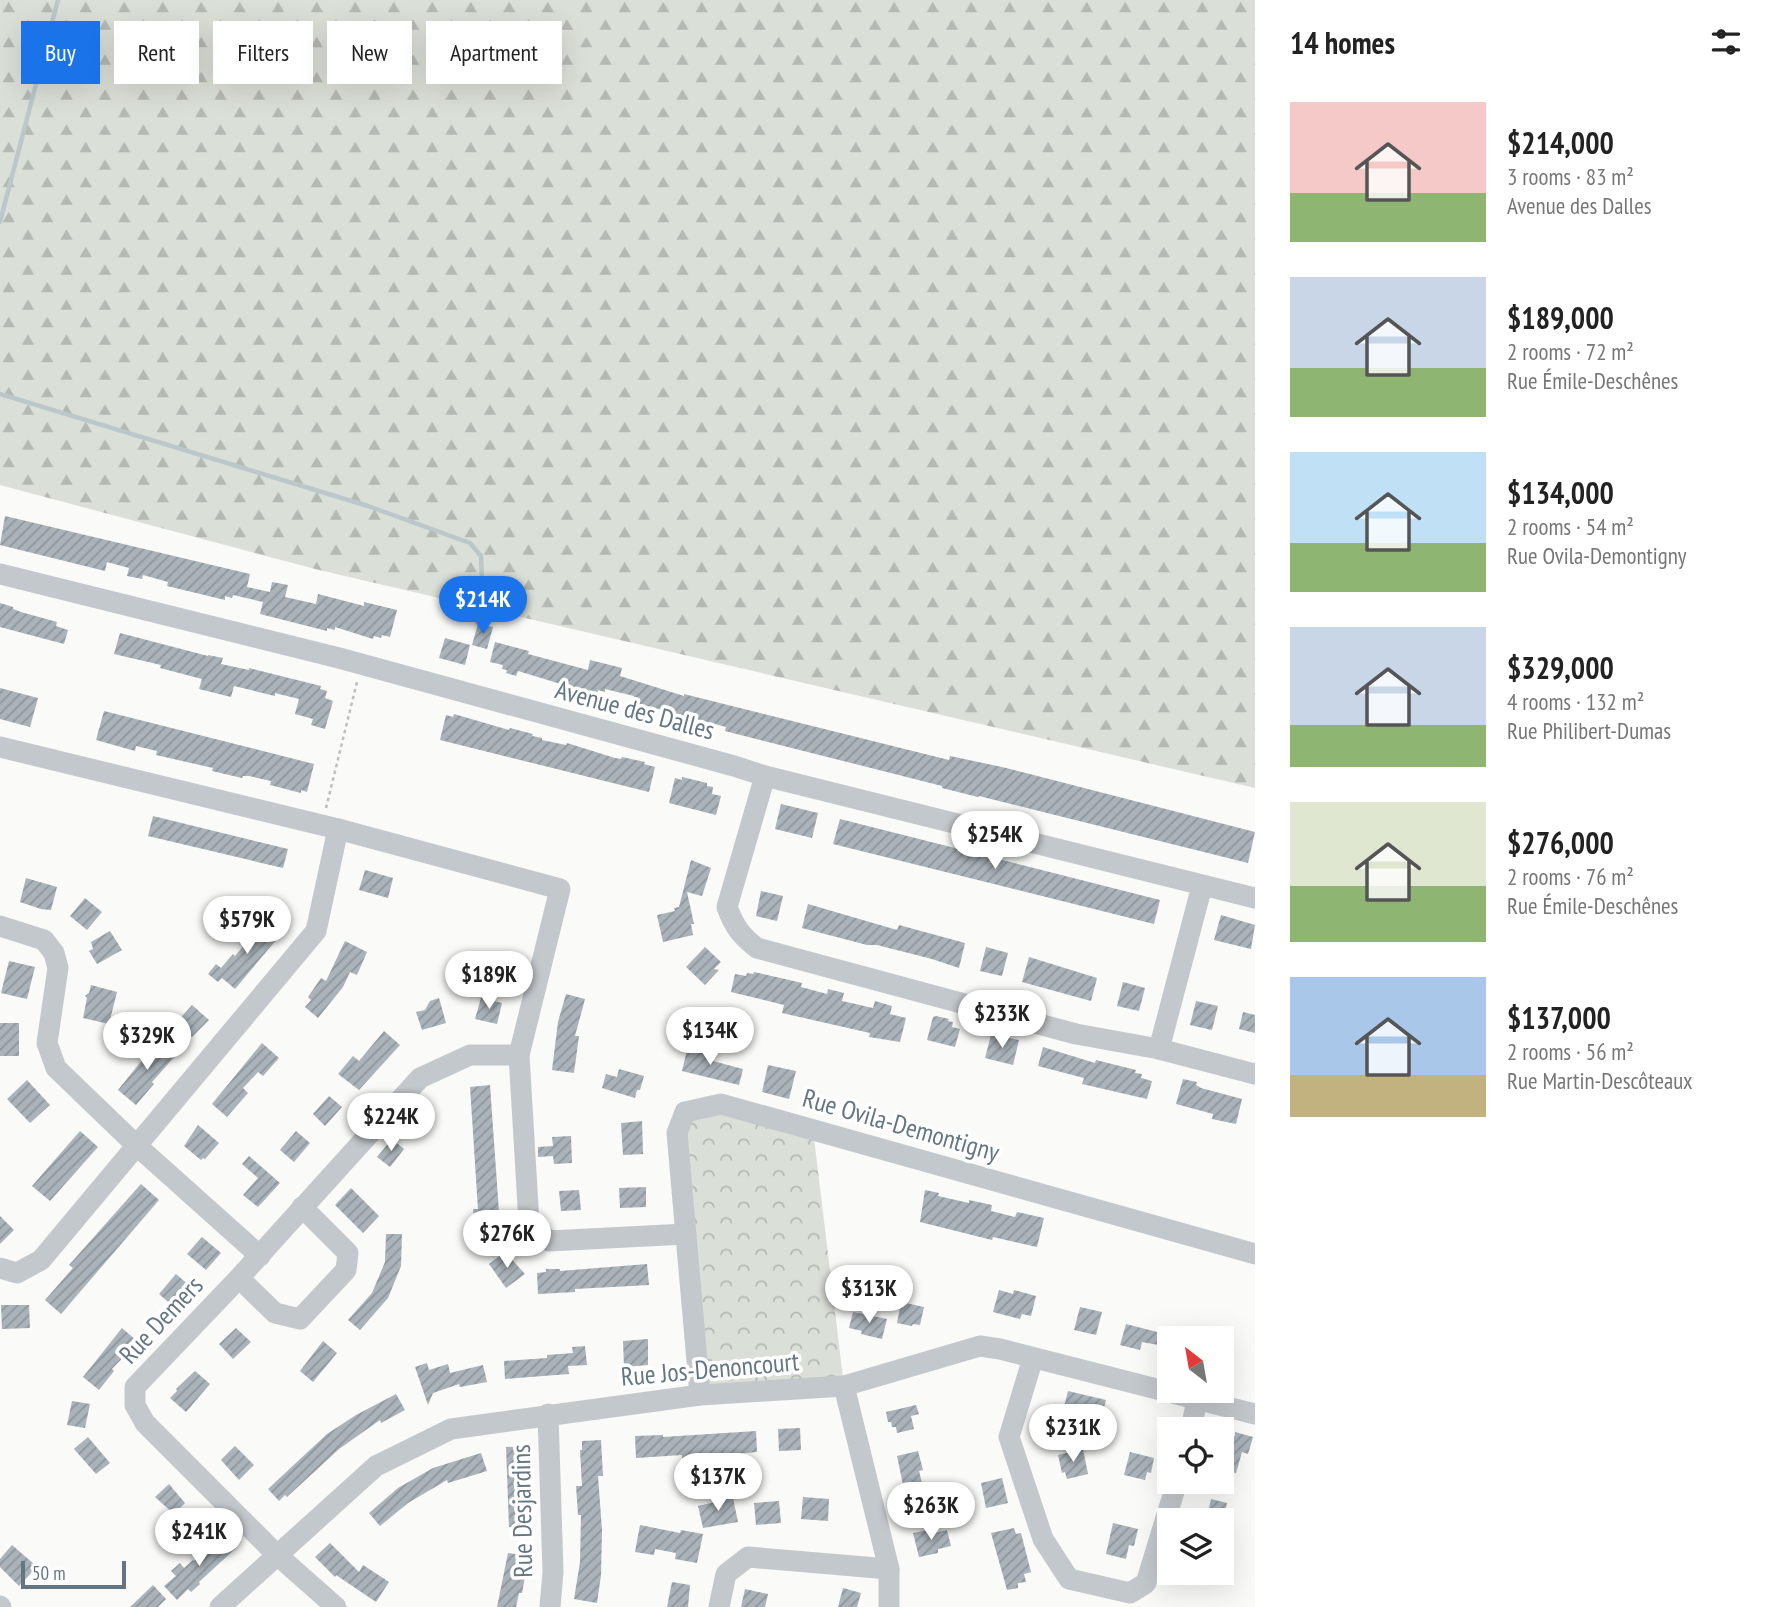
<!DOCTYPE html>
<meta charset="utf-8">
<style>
body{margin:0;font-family:"PT Sans Narrow",sans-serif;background:#f2f2f2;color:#222;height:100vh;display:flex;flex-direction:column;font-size:26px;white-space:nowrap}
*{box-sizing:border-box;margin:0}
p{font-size:23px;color:#767676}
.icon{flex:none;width:38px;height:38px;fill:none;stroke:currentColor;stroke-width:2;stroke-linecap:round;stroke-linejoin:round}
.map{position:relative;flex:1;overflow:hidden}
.details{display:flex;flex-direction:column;background:#fff;width:525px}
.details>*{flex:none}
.top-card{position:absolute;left:21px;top:21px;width:665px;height:63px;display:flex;gap:14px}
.needle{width:46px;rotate:329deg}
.controls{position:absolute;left:1157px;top:1326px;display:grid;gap:14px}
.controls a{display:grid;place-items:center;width:77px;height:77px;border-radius:0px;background:#fff;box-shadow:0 7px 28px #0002;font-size:35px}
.scale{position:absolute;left:21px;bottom:18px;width:105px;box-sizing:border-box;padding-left:7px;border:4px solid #657683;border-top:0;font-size:19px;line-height:24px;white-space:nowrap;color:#657683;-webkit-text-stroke:5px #fff;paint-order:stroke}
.price{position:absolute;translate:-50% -60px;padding:0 16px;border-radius:24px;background:#fff;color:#222;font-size:23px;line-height:46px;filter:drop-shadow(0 2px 4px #0008)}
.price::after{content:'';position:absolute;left:50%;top:42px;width:21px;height:16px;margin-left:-10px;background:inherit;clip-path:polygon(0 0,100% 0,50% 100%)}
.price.on{background:#1a73e8;color:#fff}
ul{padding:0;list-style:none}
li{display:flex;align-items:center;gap:21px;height:175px;padding:0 35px}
li span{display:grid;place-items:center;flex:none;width:196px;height:140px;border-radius:0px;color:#555}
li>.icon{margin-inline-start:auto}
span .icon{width:84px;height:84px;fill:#fffc;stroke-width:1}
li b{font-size:30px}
h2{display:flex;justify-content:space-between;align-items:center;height:84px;padding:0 35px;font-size:30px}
.pill{padding:0 24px;border-radius:0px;background:#fff;box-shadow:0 7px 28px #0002;font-size:24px;line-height:63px}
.pill.on{background:#1a73e8;color:#fff}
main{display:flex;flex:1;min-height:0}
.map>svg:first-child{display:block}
.forest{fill:url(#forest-firs)}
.park{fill:url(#park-crowns)}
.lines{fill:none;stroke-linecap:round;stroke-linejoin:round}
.stream{stroke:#bbc7cb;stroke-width:4.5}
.building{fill:url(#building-hatch)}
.path{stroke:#bbbfc2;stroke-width:2.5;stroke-dasharray:3.5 3.5;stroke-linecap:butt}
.minor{stroke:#c3c8cc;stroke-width:21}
.labels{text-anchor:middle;stroke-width:7;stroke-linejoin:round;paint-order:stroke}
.street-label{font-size:26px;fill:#657683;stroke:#fff}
</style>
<main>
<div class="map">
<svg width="1255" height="1607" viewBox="0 0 1255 1607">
<defs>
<pattern id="forest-firs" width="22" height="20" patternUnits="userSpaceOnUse" patternTransform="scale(1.75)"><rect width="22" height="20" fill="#dadfd7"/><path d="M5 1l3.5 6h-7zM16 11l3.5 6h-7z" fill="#b4b9b4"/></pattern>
<pattern id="park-crowns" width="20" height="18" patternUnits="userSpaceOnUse" patternTransform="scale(1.75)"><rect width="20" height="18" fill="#dadfd7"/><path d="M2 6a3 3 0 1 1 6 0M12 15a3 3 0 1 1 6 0" fill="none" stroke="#b4b9b4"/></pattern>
<pattern id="building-hatch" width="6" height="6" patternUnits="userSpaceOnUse" patternTransform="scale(1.75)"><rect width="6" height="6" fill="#aab3b9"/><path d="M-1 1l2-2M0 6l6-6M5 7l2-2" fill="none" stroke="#8e969c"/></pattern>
</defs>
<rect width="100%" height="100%" fill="#fafaf8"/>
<polygon class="forest" points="0,0 1255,0 1255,788 315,569 0,485"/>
<polygon class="park" points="721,1104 813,1130 844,1386 700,1395 685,1112"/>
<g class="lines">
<g class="stream">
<polyline points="0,222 58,0"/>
<polyline points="0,394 368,506 470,543 481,556 483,611"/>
</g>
</g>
<g class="building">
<polygon points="5,516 250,574 247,587 270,592 272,582 288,585 285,597 316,604 318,594 364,606 364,602 397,610 390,637 382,635 381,638 374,636 373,639 335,627 335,630 327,628 327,631 260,614 263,602 233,595 232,598 225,596 225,600 167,586 168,582 143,575 142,579 127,576 129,568 107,562 105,571 0,545"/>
<polygon points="0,603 13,607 13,609 21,612 57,622 56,626 68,630 64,644 0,627"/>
<polygon points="478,624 493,627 487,649 472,645"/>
<polygon points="120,633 208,656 208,655 223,658 221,664 249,670 249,668 321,686 320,689 327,691 325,698 333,701 325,729 311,725 313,719 295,714 299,699 275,693 275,696 234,686 231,697 199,689 202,679 160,668 161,665 114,654"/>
<polygon points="445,638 470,645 465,665 439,658"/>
<polygon points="495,642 529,651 528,654 588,670 590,660 622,668 620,676 684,696 684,694 949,760 950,756 1002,767 1255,832 1248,863 979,796 978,797 942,788 942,786 725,731 726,727 632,702 634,696 605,689 605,692 598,690 597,695 518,671 516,676 506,673 507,670 502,669 503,665 490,662"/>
<polygon points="0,688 38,698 30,727 0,719"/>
<polygon points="104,711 314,764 307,792 301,790 301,793 270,785 271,781 249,776 243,776 242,778 212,771 213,768 156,755 157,751 136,746 135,751 96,740"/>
<polygon points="454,714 509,730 510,728 533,734 532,736 542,738 542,740 566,745 567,743 615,758 621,759 622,757 645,762 644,764 655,767 649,792 440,740 446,715 453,717"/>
<polygon points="682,777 707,783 707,786 713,787 712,794 721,796 716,815 669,803 675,778 682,780"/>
<polygon points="781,804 818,813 812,838 775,829"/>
<polygon points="153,816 288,849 283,868 148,836"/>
<polygon points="840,819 1160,900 1154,924 833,844"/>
<polygon points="691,860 711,868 702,896 687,892 694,924 691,924 693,935 663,942 657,915 675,911 674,908 679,907"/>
<polygon points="365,870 393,878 388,898 359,890"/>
<polygon points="26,878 57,887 51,910 41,909 20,902"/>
<polygon points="761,891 783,896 777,921 756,916"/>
<polygon points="85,898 102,912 87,930 70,916"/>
<polygon points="808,904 897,930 899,925 965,943 959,968 932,959 877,945 867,945 802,928"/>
<polygon points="1221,915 1255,925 1251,949 1214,940"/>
<polygon points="266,919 282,933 235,989 222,978 218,982 208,974 216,964 221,968 233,954 235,956"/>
<polygon points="110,931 122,950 97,964 89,951 93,949 91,942"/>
<polygon points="345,941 367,952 357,975 350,972 343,987 318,1018 305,1007 311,1000 308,997 321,978 326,981"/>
<polygon points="705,947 721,962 714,969 719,970 705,985 686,967"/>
<polygon points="986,947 1008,953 1002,976 980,971"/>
<polygon points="1029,957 1097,978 1091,1001 1022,982"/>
<polygon points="9,961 35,967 27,999 1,993"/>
<polygon points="754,972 802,983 801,987 827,994 828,989 844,993 842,1001 873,1008 875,1001 892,1006 890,1014 906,1018 900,1042 869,1037 870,1033 782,1013 784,1005 731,992 735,974 746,976 747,973 753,974"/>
<polygon points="1123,982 1145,988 1139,1011 1117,1006"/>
<polygon points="91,985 117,992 109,1024 83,1018 87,998 85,996 89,993"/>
<polygon points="566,994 585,999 575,1036 579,1036 574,1073 552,1070 558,1022"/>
<polygon points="439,998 446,1023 422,1030 416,1012 425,1010 430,1001"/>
<polygon points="481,998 502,1003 497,1024 475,1019"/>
<polygon points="1196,1001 1218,1006 1212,1030 1190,1025"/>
<polygon points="192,1005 209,1020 192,1037 176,1023"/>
<polygon points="1243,1012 1255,1015 1255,1033 1239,1029"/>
<polygon points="936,1016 949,1019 948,1021 953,1022 952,1027 960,1029 955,1047 927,1040 933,1017"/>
<rect x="0" y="1023" width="19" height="33"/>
<polygon points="384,1031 400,1045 359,1090 338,1074 353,1056 359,1061"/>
<polygon points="991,1035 1019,1040 1013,1065 985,1058"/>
<polygon points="159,1039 177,1054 152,1082 154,1084 136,1105 118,1090"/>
<polygon points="262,1043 279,1058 263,1076 258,1072 243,1088 248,1093 227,1117 212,1104"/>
<polygon points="688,1046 711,1052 709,1060 743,1069 739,1085 682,1071"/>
<polygon points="1043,1047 1095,1063 1096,1060 1136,1070 1135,1073 1142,1074 1141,1078 1152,1081 1147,1099 1082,1084 1084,1078 1038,1066"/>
<polygon points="768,1065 796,1071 789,1099 762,1092"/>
<polygon points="619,1069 644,1076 640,1090 637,1090 635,1098 602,1088 606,1074 617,1077"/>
<polygon points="1183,1079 1197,1082 1196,1085 1201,1088 1242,1099 1236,1124 1212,1119 1213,1114 1176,1104"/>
<polygon points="27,1080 50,1105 30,1123 7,1099"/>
<polygon points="490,1085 500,1226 475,1228 473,1209 478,1209 470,1087"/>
<polygon points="329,1096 342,1107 325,1126 313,1114"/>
<polygon points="642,1121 643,1154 623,1155 621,1123"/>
<polygon points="198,1125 219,1143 205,1159 203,1158 201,1160 184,1146"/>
<polygon points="80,1131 98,1147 50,1201 32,1186"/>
<polygon points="296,1131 310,1143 294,1162 280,1150"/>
<polygon points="571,1136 572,1163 554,1164 553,1156 538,1157 538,1147 553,1146 552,1137"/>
<polygon points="392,1139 404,1149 390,1167 377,1157"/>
<polygon points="249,1156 280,1183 258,1207 243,1195 258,1178 242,1164"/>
<polygon points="141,1184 159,1200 61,1314 45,1300 73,1268 69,1265"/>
<polygon points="646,1187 646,1207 620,1208 619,1188"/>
<polygon points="351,1188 379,1216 363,1233 335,1205"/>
<polygon points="579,1190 581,1210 561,1211 559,1191"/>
<polygon points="925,1190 939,1193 938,1196 969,1203 969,1200 992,1205 991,1211 1015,1217 1017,1212 1044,1218 1037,1247 993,1237 992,1240 920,1222"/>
<polygon points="0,1216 14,1230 0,1244"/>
<polygon points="386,1234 402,1234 401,1266 388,1298 360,1330 348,1320 372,1293 385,1262"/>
<polygon points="202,1237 221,1253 206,1270 187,1254"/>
<polygon points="505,1252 525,1274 506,1288 489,1264"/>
<polygon points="647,1264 649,1285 575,1289 575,1292 538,1294 537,1273 546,1272 546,1269 560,1269 560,1271"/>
<polygon points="176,1274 191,1287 174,1307 159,1294"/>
<polygon points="999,1290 1013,1294 1014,1290 1036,1296 1031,1316 1022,1314 1020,1319 993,1312"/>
<polygon points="901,1302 924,1307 920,1325 913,1324 912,1326 897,1323"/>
<polygon points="1,1305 29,1305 30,1328 2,1329"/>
<polygon points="1080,1307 1102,1312 1096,1335 1074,1330"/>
<polygon points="853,1312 887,1319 882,1339 861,1334 862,1331 849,1328"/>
<polygon points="1126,1324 1169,1335 1169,1347 1142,1342 1140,1350 1120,1345"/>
<polygon points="122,1328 138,1342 112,1369 114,1371 99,1390 83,1377"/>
<polygon points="236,1328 251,1342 233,1359 219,1344"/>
<polygon points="648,1339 648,1365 624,1367 623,1341"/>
<polygon points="323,1341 337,1353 313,1382 300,1371"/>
<polygon points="585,1346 587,1365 568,1366 569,1374 505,1379 504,1361 547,1358 547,1355 573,1353 572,1347"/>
<polygon points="427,1363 429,1370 448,1364 450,1373 483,1365 487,1382 460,1387 459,1384 433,1393 428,1405 415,1367"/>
<polygon points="195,1371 210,1384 186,1412 170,1398 177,1391 176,1389"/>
<polygon points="1068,1391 1106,1400 1099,1426 1073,1420 1071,1426 1060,1423"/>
<polygon points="396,1394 405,1410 381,1423 380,1420 339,1449 287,1497 285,1495 279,1501 268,1489 327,1434 356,1415"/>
<polygon points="72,1401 90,1404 85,1428 67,1425"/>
<polygon points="916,1405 919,1414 911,1416 914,1429 897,1433 896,1427 892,1427 891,1422 888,1422 886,1412"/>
<polygon points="800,1428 801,1450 779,1451 778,1429"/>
<polygon points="756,1431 757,1452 696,1458 682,1458 682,1455 636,1458 635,1436 663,1435 663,1437"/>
<polygon points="1222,1432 1235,1436 1235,1432 1253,1437 1248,1454 1242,1452 1236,1473 1222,1469"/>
<polygon points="88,1437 110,1463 96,1474 74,1449"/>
<polygon points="601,1440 603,1476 598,1476 602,1530 601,1575 597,1603 574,1599 580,1562 581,1515 578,1515 576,1486 582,1486 580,1450 582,1450 582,1441"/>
<polygon points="235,1446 254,1465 239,1480 221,1460"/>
<polygon points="528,1446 530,1527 509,1527 506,1447"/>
<polygon points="1083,1449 1088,1474 1067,1479 1065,1472 1062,1473 1058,1455"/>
<polygon points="918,1451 923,1470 919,1471 927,1504 908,1509 897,1456"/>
<polygon points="1130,1452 1154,1458 1151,1473 1147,1472 1145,1480 1124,1475"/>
<polygon points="481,1453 487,1471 448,1483 447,1480 408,1503 380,1526 369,1513 398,1488 433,1468"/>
<polygon points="1002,1478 1008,1503 986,1508 981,1483"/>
<polygon points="169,1484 185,1503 174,1514 155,1497"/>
<polygon points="803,1497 829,1499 828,1521 801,1519"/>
<polygon points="733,1498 738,1522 703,1528 698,1506"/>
<polygon points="1211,1499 1227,1503 1223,1521 1206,1521"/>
<polygon points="779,1501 781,1523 756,1525 754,1503"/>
<polygon points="1113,1523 1138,1529 1134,1546 1129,1545 1126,1559 1106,1554"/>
<polygon points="640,1525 680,1533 681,1530 703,1534 697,1563 675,1559 676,1553 655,1549 654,1555 635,1552"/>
<polygon points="1014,1528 1016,1534 1021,1533 1031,1572 1024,1574 1026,1582 1018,1583 1018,1588 1007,1590 991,1533"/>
<polygon points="933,1529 934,1533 947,1530 951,1546 938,1549 938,1553 919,1557 913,1533"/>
<polygon points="224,1534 236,1548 199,1582 200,1584 191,1592 188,1589 177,1600 164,1586 176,1576 171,1571 180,1563 184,1568 193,1560 194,1561"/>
<polygon points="330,1543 359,1572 363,1565 389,1582 376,1602 336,1575 335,1577 315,1557"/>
<polygon points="12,1545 34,1564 30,1568 33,1571 19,1586 0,1567 0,1559"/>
<polygon points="508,1553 529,1556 522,1593 519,1593 516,1607 497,1607"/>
<polygon points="672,1582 690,1585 688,1607 667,1607"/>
<polygon points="153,1585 166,1599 158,1607 130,1607"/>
<polygon points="843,1588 861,1593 857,1607 838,1607"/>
<polygon points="745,1589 768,1594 765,1607 741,1607"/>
</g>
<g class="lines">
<polyline class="path" points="326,808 357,682"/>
<g class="minor">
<polyline points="0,574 339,658 734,766 765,776 1255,898"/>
<polyline points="0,747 338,829 560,889 519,1055 529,1223 549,1241 686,1234"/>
<path d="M765,776L727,907C734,926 741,936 757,948L1076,1034L1159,1049L1255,1074"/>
<polyline points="0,926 44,940 54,953 58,968 47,1043 56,1068 136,1145 260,1256"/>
<polyline points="1159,1049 1202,886"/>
<polyline points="0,1268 17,1273 41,1260 316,931 338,829"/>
<polyline points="239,1278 275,1313 300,1319 346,1270 348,1253 302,1207"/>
<polyline points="1033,1358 1009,1437 1043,1539 1069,1579 1130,1593 1146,1583 1177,1482"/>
<polyline points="844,1386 889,1569 889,1607"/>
<polyline points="700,1395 677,1133 685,1112 721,1104 1255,1254"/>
<polyline points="548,1414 553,1572 550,1607"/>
<polyline points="1191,1430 1197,1399"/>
<polyline points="0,1606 1,1607"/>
<polyline points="220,1607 376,1466 451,1429 700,1395 844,1386 980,1346 1000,1349 1255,1414"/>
<polyline points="336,1607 276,1554 145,1423 135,1405 135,1387 239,1278 420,1078 470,1055 519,1055"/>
<polyline points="719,1607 726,1574 748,1557 889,1569"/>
</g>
</g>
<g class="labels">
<g class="street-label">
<text transform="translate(635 710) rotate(15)" y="9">Avenue des Dalles</text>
<text transform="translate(901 1125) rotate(16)" y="9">Rue Ovila-Demontigny</text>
<text transform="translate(161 1320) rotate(-47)" y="9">Rue Demers</text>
<text transform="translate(710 1369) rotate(-5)" y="9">Rue Jos-Denoncourt</text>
<text transform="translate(522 1511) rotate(-91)" y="9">Rue Desjardins</text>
</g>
</g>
</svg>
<div class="controls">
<a><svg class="needle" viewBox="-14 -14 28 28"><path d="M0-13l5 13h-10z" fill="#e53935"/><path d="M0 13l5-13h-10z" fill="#767676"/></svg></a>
<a><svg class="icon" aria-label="locate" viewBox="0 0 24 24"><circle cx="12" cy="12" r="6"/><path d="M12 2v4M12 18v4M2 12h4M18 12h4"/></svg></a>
<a><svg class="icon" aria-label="layers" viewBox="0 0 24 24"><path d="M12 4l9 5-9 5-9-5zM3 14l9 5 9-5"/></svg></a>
</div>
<div class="scale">50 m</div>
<b class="price on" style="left:483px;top:636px">$214K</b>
<b class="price" style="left:995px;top:871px">$254K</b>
<b class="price" style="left:247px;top:956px">$579K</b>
<b class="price" style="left:489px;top:1011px">$189K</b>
<b class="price" style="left:1002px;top:1050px">$233K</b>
<b class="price" style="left:710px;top:1067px">$134K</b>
<b class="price" style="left:147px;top:1072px">$329K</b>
<b class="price" style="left:391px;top:1153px">$224K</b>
<b class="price" style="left:507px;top:1270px">$276K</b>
<b class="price" style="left:869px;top:1325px">$313K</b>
<b class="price" style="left:1073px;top:1464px">$231K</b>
<b class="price" style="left:718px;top:1513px">$137K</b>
<b class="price" style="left:931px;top:1542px">$263K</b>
<b class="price" style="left:199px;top:1568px">$241K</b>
<div class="top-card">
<a class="pill on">Buy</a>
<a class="pill">Rent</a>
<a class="pill">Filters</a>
<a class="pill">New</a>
<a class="pill">Apartment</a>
</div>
</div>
<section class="details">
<h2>14 homes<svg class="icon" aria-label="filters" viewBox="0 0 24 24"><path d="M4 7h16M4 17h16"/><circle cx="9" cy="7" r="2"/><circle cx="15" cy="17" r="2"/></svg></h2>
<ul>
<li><span style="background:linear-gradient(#f6c9c9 65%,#8fb573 0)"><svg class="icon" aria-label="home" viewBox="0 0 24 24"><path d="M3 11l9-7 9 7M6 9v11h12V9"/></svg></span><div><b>$214,000</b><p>3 rooms · 83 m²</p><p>Avenue des Dalles</p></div></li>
<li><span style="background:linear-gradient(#c9d6e8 65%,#8fb573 0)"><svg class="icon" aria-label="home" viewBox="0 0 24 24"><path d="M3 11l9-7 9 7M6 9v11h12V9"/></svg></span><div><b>$189,000</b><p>2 rooms · 72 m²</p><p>Rue Émile-Deschênes</p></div></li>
<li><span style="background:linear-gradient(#bfe0f5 65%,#8fb573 0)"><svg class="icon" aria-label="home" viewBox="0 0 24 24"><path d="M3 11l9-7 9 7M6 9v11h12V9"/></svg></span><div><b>$134,000</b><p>2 rooms · 54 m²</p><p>Rue Ovila-Demontigny</p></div></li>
<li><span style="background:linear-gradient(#c9d6e8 70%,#8fb573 0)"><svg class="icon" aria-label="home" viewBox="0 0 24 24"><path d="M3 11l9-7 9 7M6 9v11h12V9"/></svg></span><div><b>$329,000</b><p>4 rooms · 132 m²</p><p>Rue Philibert-Dumas</p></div></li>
<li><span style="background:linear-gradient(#dfe7d0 60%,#8fb573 0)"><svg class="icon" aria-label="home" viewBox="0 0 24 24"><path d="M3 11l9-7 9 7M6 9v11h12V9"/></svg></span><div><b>$276,000</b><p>2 rooms · 76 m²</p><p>Rue Émile-Deschênes</p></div></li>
<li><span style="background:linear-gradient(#a9c7e8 70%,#c2b280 0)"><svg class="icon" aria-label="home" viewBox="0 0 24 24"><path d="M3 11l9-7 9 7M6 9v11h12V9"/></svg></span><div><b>$137,000</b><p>2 rooms · 56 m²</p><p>Rue Martin-Descôteaux</p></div></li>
</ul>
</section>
</main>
